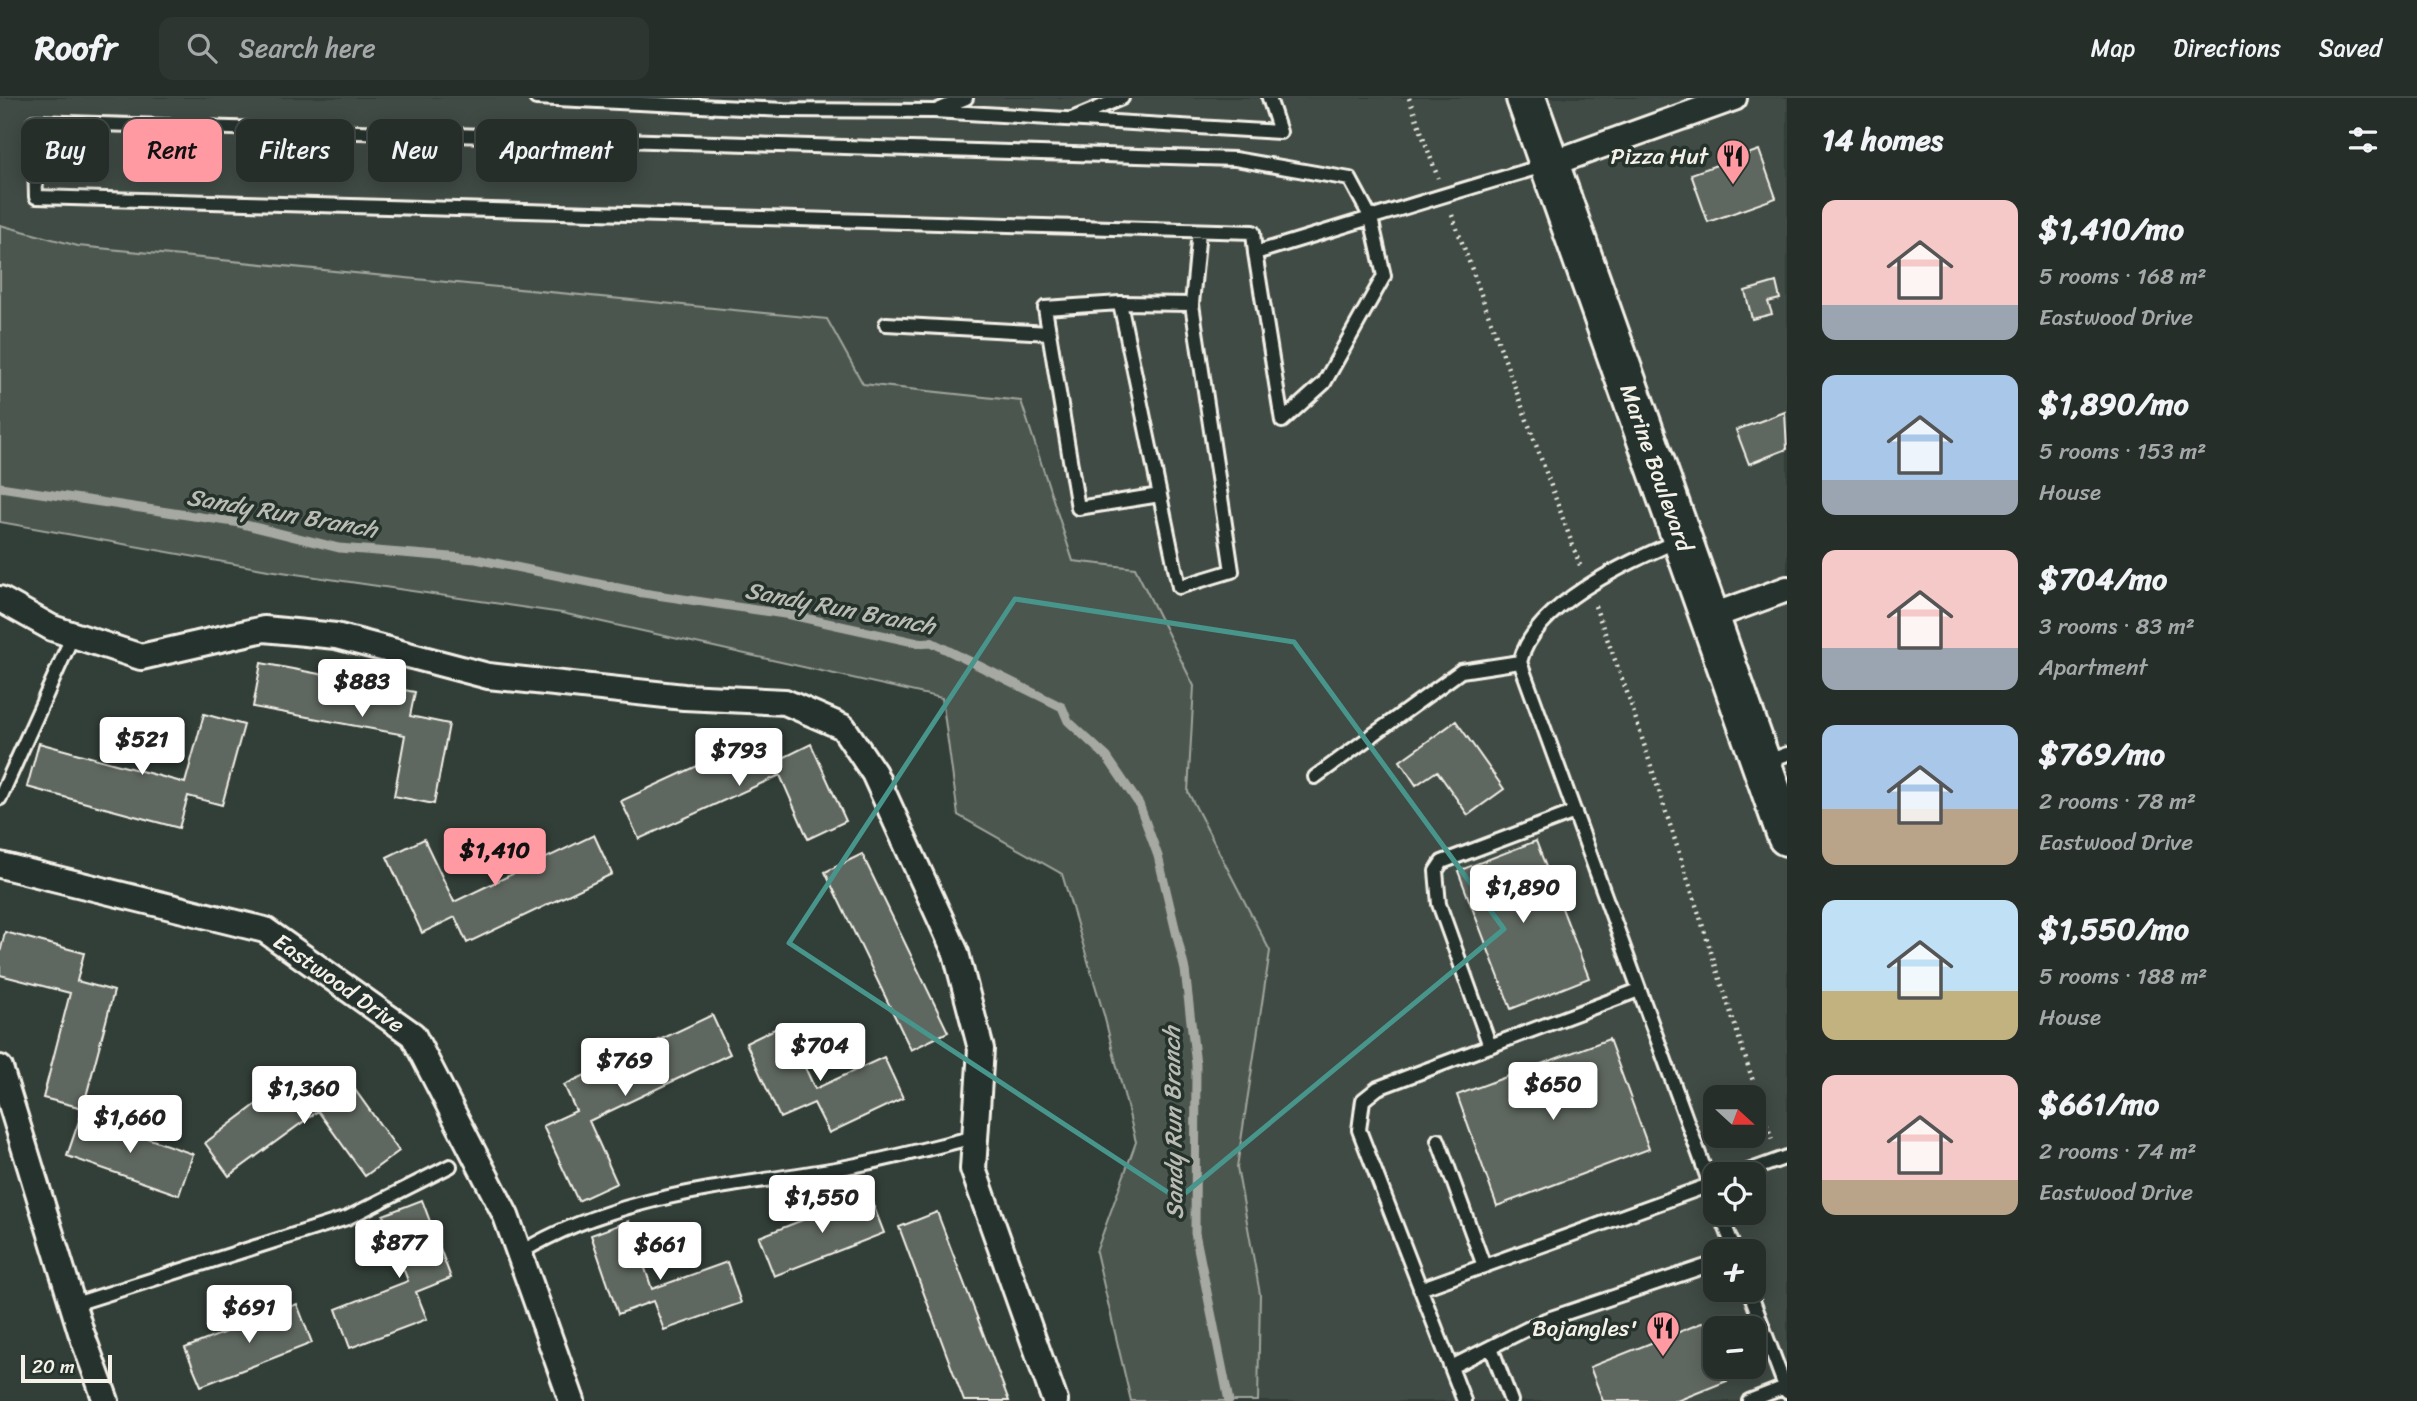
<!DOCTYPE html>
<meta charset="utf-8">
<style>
body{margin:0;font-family:Sriracha,sans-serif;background:#2e3632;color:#f1f3f6;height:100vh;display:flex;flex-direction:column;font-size:26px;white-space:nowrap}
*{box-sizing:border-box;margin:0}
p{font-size:23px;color:#a4a8a8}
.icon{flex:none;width:38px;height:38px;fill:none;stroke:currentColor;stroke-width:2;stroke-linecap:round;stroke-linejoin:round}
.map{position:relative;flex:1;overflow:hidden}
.sheet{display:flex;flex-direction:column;background:#262e2a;width:630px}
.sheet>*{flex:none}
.banner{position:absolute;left:21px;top:21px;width:665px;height:63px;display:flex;gap:14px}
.needle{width:46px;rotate:111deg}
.tools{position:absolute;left:1703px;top:987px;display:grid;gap:14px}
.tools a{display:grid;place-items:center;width:63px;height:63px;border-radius:14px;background:#262e2a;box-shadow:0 4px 18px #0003,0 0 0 2px #424a47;font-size:35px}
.scale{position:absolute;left:21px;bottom:18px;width:91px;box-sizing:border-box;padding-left:7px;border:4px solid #f4f1e8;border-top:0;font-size:19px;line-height:24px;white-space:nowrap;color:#f4f1e8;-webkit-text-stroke:5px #26332d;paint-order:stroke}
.price{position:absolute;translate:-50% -60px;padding:0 16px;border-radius:7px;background:#fff;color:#222;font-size:23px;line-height:46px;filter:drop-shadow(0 2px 4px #0008)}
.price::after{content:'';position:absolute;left:50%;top:42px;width:21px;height:16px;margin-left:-10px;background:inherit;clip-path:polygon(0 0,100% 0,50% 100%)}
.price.on{background:#ff9aa2;color:#111}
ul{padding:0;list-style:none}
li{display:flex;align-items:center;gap:21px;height:175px;padding:0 35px}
li span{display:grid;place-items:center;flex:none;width:196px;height:140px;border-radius:14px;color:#555}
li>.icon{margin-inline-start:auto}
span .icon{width:84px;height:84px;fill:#fffc;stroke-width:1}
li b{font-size:30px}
h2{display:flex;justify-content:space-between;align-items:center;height:84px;padding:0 35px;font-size:30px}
.pill{padding:0 24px;border-radius:14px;background:#262e2a;box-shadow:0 4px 18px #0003,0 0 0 2px #424a47;font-size:24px;line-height:63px}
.pill.on{background:#ff9aa2;color:#111}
header{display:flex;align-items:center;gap:42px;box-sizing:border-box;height:98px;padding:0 35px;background:#262e2a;border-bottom:2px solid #424a47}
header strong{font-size:33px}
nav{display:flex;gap:38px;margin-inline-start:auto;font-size:24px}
.search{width:490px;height:63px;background:#2e3632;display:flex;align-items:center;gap:18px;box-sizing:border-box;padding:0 24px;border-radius:14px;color:#a4a8a8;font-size:26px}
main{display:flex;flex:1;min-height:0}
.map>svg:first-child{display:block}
</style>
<header>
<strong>Roofr</strong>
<div class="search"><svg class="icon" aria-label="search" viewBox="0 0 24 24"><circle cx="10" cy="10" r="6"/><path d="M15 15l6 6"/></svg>Search here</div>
<nav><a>Map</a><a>Directions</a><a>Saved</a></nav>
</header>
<main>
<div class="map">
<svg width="1787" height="1303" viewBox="0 0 1787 1303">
<rect width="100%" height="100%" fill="#323e38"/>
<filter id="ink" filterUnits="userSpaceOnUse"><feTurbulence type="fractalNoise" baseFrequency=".0143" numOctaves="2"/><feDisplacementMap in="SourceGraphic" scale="14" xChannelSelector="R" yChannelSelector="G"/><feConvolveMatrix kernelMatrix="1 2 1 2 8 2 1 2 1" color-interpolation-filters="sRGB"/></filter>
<g filter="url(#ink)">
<path fill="#404b44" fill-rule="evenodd" d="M0,0H1787V1303H1258L1260,1196L1237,1069L1270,853L1188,694L1194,588L1073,464L1021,303L863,286L78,148L0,127ZM1715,999H1754V1038H1715ZM1715,1076H1754V1115H1715ZM1715,1153H1754V1192H1715ZM1715,1230H1754V1269H1715Z"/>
<path fill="#4c564f" stroke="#a0a49c" stroke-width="2" d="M0,127L78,148L827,221L863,286L1021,303L1073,463L1135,470L1194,588L1188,694L1270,853L1237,1069L1260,1196L1258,1303H1131L1096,1154L1136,1044L1104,917L1062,776L958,717L942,600L562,515L268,472L0,424Z"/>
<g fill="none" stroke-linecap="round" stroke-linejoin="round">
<path stroke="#a6a9a1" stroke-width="9" d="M0,389L234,424L339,450L476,461L643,495L791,517L918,545L931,544L1062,609L1068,623L1107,659L1139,706L1158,758L1185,872L1196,967L1195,1135L1229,1303"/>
</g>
<path fill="#5f6861" stroke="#f4f1e8" stroke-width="2" d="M1759,52L1776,100L1708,124L1691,76Z
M1776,184L1780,201L1768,204L1772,216L1752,221L1745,193Z
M1785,314L1787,351L1749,366L1736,332Z
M261,565L415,594L410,618L449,626L434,706L394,698L405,637L253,609Z
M204,616L244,627L222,707L188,698L179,730L27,689L39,645L185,685Z
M1456,623L1504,691L1468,717L1437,673L1416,687L1400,663Z
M767,636L779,662L811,646L846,723L808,741L780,677L639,741L621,703Z
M594,737L612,776L467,845L455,819L422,835L387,759L424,741L454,804Z
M1536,743L1589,880L1511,911L1458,773Z
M862,756L948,934L911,952L825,774Z
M5,834L84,855L77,883L114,893L83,1010L43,1000L70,895L0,877V855Z
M712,917L730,956L589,1023L617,1085L578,1103L543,1028L576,1013L564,987Z
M785,926L815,991L884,959L903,1000L829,1035L814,1005L780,1020L746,945Z
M1609,941L1649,1051L1497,1108L1457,997Z
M303,971L326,1003L350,985L399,1053L365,1078L318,1013L229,1078L205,1045Z
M81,1017L193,1056L179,1097L67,1058Z
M869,1096L884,1135L774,1178L759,1139Z
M422,1102L451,1180L416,1194L427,1221L350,1250L336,1211L408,1183L383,1117Z
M937,1114L1009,1303H964L899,1129Z
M629,1123L652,1191L727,1164L741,1205L664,1232L653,1203L618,1216L591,1137Z
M297,1206L312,1245L201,1288L185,1250Z
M1704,1224L1715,1251V1269H1722L1727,1283L1677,1303H1603L1590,1269Z"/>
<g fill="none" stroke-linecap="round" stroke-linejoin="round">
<g stroke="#f4f1e8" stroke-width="18">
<path id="lane" d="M536,0L784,12L934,13L1280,34L1269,0
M938,12L966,0
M1074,20L1122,0
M1255,155L1253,134L36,99L34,24L1235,61L1350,81L1371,120L1384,178L1324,285L1282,323L1255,155C1352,126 1449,95 1547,67
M1120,205L1179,489L1232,473L1192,206L1199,133
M886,226L1050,235
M1160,397L1078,410L1045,210L1120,205L1192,206
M1679,442C1627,465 1535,505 1520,564L1715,1100
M1765,664L1787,656
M1315,679L1461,573L1520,564
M0,700L73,537
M1490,948L1439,806L1436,773L1442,764L1575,714
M1438,1042L1484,1168
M1740,1076L1787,1059
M1720,1115L1735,1153
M520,1155C613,1097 730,1089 836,1071C882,1063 929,1050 975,1039
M1420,1191L1715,1085
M1749,1192L1787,1294
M72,1207L347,1120L450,1068
M1491,1249L1511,1303
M1451,1269L1545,1222L1715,1165
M1464,1303L1359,1032L1363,1002L1378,990L1639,892
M1749,1303L1785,1289"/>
</g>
<g stroke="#f4f1e8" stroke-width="30">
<g id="street">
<path d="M1550,66L1734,0"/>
<path d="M0,501L52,530L141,559L264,531L336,538L488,578L684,599L785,604L843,629L874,675L956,855L981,951L973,1071L1055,1303"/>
<path d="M1710,519L1787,491"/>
<path id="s1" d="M0,767L265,832L413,937L506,1118L572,1303"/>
<path d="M0,970L81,1234L106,1303"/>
</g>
</g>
<g stroke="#f4f1e8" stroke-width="44">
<g id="primary">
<path id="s2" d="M1526,0L1787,738"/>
</g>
</g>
<path stroke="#f4f1e8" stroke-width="4.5" stroke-dasharray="2 5" stroke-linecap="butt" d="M1409,0L1438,80
M1452,117L1581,470
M1595,508L1628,597L1773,1045"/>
<use href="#lane" stroke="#26332d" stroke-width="12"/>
<use href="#street" stroke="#26332d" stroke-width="24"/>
<use href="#primary" stroke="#26332d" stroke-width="38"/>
</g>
</g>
<path fill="none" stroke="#48958c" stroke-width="5" stroke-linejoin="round" d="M1015,501L1294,544L1504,831L1178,1101L789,845Z"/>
<defs>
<g id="restaurant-pin" transform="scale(1.75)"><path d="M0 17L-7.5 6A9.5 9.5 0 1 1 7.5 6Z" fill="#ff9aa2" stroke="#26332d"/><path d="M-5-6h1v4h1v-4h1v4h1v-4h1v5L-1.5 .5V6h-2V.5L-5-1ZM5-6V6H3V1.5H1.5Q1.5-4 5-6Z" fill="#111"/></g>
</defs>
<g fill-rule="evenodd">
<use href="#restaurant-pin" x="1733" y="58"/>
<use href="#restaurant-pin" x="1663" y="1230"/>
</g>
<g text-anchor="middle" stroke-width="7" stroke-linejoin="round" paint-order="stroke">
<g font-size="23" fill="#f4f1e8" stroke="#26332d" text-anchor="end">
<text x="1708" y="66">Pizza Hut</text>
<text x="1638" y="1238">Bojangles'</text>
</g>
<g font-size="23" fill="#f4f1e8" stroke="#26332d">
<text dy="8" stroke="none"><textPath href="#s2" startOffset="392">Marine Boulevard</textPath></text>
<text dy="8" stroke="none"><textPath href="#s1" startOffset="364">Eastwood Drive</textPath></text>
</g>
<g font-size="24" font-style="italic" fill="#babbb3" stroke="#26332d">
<text transform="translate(282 415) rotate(10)" y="8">Sandy Run Branch</text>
<text transform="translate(840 510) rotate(11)" y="8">Sandy Run Branch</text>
<text transform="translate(1173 1025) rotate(-91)" y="8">Sandy Run Branch</text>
</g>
</g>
</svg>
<div class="tools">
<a><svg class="needle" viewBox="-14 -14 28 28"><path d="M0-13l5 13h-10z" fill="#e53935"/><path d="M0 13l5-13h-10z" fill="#a4a8a8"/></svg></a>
<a><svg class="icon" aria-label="locate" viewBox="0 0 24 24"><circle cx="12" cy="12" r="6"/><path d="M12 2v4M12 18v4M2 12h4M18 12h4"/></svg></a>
<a>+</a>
<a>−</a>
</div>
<div class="scale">20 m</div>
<b class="price" style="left:362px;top:621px">$883</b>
<b class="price" style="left:142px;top:679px">$521</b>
<b class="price" style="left:739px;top:690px">$793</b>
<b class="price on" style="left:495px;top:790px">$1,410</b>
<b class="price" style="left:1523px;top:827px">$1,890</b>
<b class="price" style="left:820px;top:985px">$704</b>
<b class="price" style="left:625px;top:1000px">$769</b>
<b class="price" style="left:1553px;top:1024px">$650</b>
<b class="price" style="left:304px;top:1028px">$1,360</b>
<b class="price" style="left:130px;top:1057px">$1,660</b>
<b class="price" style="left:822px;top:1137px">$1,550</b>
<b class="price" style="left:399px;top:1182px">$877</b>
<b class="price" style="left:660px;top:1184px">$661</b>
<b class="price" style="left:249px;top:1247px">$691</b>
<div class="banner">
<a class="pill">Buy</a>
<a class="pill on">Rent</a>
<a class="pill">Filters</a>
<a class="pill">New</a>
<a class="pill">Apartment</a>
</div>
</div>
<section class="sheet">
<h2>14 homes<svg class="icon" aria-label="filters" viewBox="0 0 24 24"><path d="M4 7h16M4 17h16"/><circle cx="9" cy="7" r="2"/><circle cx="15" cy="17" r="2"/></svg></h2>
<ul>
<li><span style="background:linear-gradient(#f6c9c9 75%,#9aa5b1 0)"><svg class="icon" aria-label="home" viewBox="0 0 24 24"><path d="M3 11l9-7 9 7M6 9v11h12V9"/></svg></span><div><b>$1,410/mo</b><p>5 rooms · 168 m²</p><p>Eastwood Drive</p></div></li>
<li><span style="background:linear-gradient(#a9c7e8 75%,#9aa5b1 0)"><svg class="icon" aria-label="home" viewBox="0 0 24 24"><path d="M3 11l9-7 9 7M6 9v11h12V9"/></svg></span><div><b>$1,890/mo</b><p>5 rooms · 153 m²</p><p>House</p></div></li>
<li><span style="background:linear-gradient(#f6c9c9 70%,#9aa5b1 0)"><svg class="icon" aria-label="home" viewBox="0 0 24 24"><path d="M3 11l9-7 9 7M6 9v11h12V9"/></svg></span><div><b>$704/mo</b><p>3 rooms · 83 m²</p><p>Apartment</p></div></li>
<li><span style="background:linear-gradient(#a9c7e8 60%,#b9a48a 0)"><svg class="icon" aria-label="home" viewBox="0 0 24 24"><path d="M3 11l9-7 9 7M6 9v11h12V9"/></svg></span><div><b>$769/mo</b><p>2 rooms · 78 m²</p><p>Eastwood Drive</p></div></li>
<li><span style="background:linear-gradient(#bfe0f5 65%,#c2b280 0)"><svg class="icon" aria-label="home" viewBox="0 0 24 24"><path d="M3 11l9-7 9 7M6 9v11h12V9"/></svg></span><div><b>$1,550/mo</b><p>5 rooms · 188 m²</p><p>House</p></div></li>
<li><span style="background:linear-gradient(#f6c9c9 75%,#b9a48a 0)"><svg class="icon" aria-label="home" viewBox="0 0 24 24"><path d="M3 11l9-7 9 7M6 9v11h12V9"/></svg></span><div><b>$661/mo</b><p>2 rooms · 74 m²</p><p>Eastwood Drive</p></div></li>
</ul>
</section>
</main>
